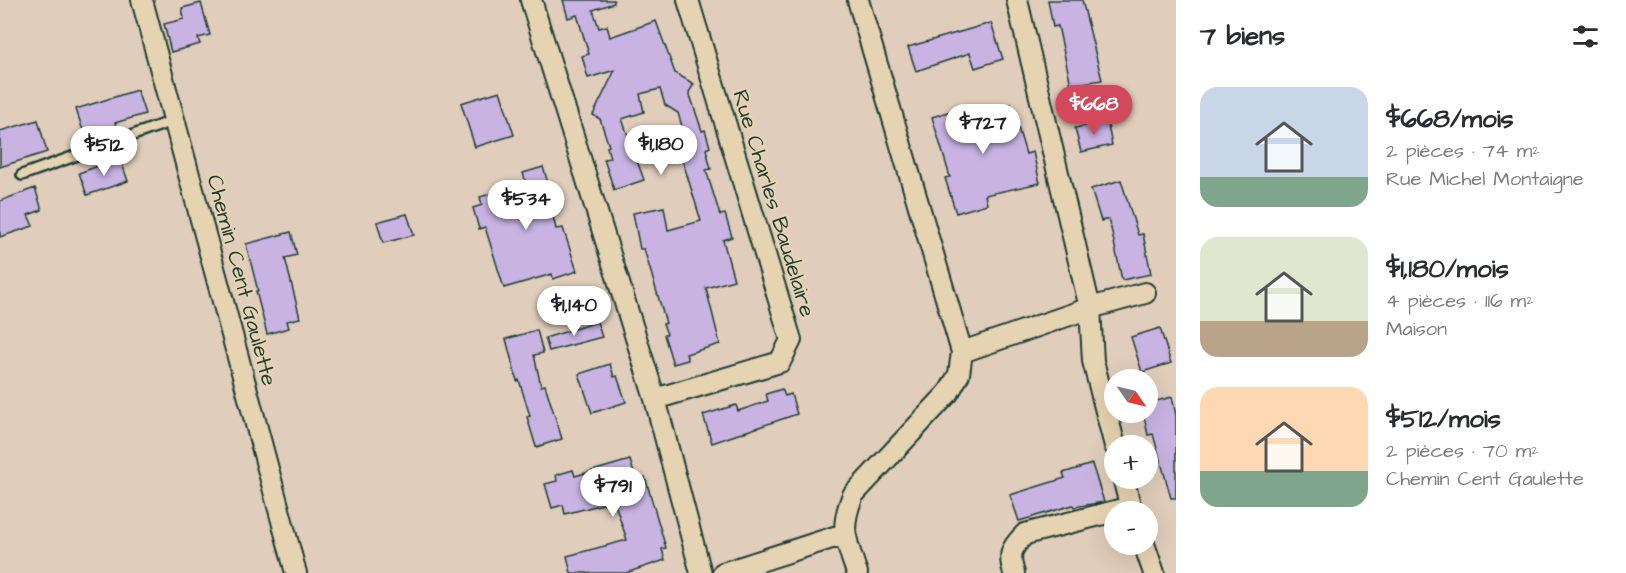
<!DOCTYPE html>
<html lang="fr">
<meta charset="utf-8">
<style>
body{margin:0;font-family:"Architects Daughter",sans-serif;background:#f7f7f7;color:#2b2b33;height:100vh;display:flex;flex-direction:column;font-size:22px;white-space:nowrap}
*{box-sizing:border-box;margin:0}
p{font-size:20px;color:#7c7c81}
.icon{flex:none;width:33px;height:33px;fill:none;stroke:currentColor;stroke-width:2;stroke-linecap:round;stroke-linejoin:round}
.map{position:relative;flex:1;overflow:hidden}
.sheet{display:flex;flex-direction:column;background:#fff;width:450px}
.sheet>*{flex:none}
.needle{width:39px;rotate:124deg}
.buttons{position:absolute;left:1104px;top:369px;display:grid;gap:12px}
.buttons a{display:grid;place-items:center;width:54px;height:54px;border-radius:50%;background:#fff;box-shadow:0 6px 24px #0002;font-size:30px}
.price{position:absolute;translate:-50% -51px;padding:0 14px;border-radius:21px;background:#fff;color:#222;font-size:20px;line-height:39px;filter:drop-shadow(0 2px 3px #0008)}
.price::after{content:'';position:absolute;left:50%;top:36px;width:18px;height:14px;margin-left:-9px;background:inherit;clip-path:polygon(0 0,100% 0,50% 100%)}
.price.active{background:#d1495b;color:#fff}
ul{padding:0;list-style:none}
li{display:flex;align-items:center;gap:18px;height:150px;padding:0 24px}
li span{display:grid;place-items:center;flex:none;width:168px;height:120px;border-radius:18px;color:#555}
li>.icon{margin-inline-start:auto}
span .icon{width:72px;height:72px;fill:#fffc;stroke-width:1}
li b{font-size:26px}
h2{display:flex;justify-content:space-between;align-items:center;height:72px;padding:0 24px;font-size:26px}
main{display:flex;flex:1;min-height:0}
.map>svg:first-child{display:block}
</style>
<main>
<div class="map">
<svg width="1176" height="573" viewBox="0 0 1176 573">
<rect width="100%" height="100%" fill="#e0cdbb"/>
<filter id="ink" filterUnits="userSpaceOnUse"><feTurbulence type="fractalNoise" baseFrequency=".0167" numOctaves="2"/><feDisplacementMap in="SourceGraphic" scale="12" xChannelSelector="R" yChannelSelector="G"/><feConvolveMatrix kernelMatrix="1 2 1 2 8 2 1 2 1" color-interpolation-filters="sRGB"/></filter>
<g filter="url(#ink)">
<path fill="#c8b3e3" stroke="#1f3d34" stroke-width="1.5" d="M563,0H614V3L593,10L599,28L607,26L610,37L656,21L675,73L694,84L689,92L702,131L705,130L710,147L706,149L711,169L706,170L720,215L725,214L732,237L723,240L734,280L706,288L720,344L686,354L688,360L673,364L664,335L667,334L663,324L666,323L644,249H640L633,213L664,207L668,230L701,221L676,139L685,136L678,113L665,105L660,89L640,94L644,112L622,119L644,180L614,190L604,159L610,158L607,147L609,146L600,119L593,115L615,70L588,78L582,56L589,54L577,15L568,18Z
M1048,0H1082L1102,80L1071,85L1058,26L1053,27Z
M201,3L210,35L198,38L200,44L171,52L164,24L184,19L182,8Z
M991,23L1003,59L975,68L970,53L916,71L908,47Z
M137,90L145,114L115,123L118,130L86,140L76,109Z
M500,91L514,135L475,147L461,103Z
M1011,104L1026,154L1033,152L1040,183L985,195L987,204L956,213L945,178L950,177L932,117L963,107L966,118Z
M38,120L47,152L0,167V131Z
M1107,121L1112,145L1081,152L1075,128Z
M120,158L128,181L87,195L79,173Z
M543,167L549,186L554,185L560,205L551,208L556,229L563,228L577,271L553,279L552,274L504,288L485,227L479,229L473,208L482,205L480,197L526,183L523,173Z
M1121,180L1138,235L1143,234L1151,274L1122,280L1109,219L1101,221L1091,189Z
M35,188L42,210L28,215L33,226L0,237V201Z
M407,214L414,235L383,243L377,222Z
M291,232L297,255L285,258L300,318L287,321L289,328L267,334L256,291H258L246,244Z
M597,322L602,337L549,351L545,338Z
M1160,328L1171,363L1142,372L1131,337Z
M537,330L543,353L534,355L541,386L545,385L562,439L536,447L527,417L530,416L519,380L517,381L506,339Z
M610,364L614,377L617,376L626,402L592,413L579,374Z
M782,389L785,396L791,394L797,414L712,443L703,415L736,405L738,411L768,401L766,394Z
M1172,397L1176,415V498H1171L1153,434L1148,435L1143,412H1148V403Z
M630,460L636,480L645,477L666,548L662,549L665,560L626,573H571L567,556L627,540L614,501L565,514L563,505L552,508L545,484L557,481L556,475L573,470L575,476Z
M1092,464L1104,502L1074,507L1073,505L1019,521L1010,495L1065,478L1063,473Z"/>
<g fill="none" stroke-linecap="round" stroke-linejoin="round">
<g stroke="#1f3d34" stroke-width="14">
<path id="service" d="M22,175L175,120"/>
</g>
<g stroke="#1f3d34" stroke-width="24">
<path id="minor" d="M142,0L296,573
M531,0L655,399L701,573
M1017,0L1090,308L1093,361L1115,446
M962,352L1090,308L1145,293
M655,399L780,362L791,340L688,0
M1123,478L1132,512
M1144,544L1154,573
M723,573L844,534
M857,573C846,540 839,529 853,495L949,392L959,374L962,352L858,0
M1014,573C1008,554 1011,548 1025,534L1131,507"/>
</g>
<use href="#service" stroke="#e6d3b1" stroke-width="9"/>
<use href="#minor" stroke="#e6d3b1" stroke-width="20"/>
</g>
</g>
<g text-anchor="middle" stroke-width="4.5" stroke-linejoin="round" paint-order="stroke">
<g font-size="22" fill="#1f3d34" stroke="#e6d3b1">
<text transform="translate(775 203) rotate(73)" y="8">Rue Charles Baudelaire</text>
<text transform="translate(243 280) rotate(75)" y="8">Chemin Cent Gaulette</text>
</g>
</g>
</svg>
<div class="buttons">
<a><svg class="needle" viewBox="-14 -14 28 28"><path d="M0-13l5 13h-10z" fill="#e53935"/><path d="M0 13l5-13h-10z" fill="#7c7c81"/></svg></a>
<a>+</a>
<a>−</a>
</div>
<b class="price active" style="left:1094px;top:136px">$668</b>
<b class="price" style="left:983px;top:155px">$727</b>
<b class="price" style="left:661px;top:176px">$1,180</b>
<b class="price" style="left:104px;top:177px">$512</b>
<b class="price" style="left:526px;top:231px">$534</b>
<b class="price" style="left:574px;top:337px">$1,140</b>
<b class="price" style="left:613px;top:518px">$791</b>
</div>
<section class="sheet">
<h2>7 biens<svg class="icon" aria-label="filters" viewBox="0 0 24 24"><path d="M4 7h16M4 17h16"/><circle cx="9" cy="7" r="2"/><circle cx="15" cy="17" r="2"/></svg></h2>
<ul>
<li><span style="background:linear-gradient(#c9d6e8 75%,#7fa58c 0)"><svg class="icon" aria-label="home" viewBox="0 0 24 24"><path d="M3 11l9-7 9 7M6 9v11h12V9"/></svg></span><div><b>$668/mois</b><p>2 pièces · 74 m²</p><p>Rue Michel Montaigne</p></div></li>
<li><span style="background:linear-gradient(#dfe7d0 70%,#b9a48a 0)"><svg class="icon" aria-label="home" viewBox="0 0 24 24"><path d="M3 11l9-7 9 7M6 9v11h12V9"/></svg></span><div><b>$1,180/mois</b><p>4 pièces · 116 m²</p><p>Maison</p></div></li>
<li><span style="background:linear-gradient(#ffd9b3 70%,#7fa58c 0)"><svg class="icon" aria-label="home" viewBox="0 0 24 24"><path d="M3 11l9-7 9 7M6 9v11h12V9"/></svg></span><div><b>$512/mois</b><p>2 pièces · 70 m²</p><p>Chemin Cent Gaulette</p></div></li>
</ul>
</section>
</main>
